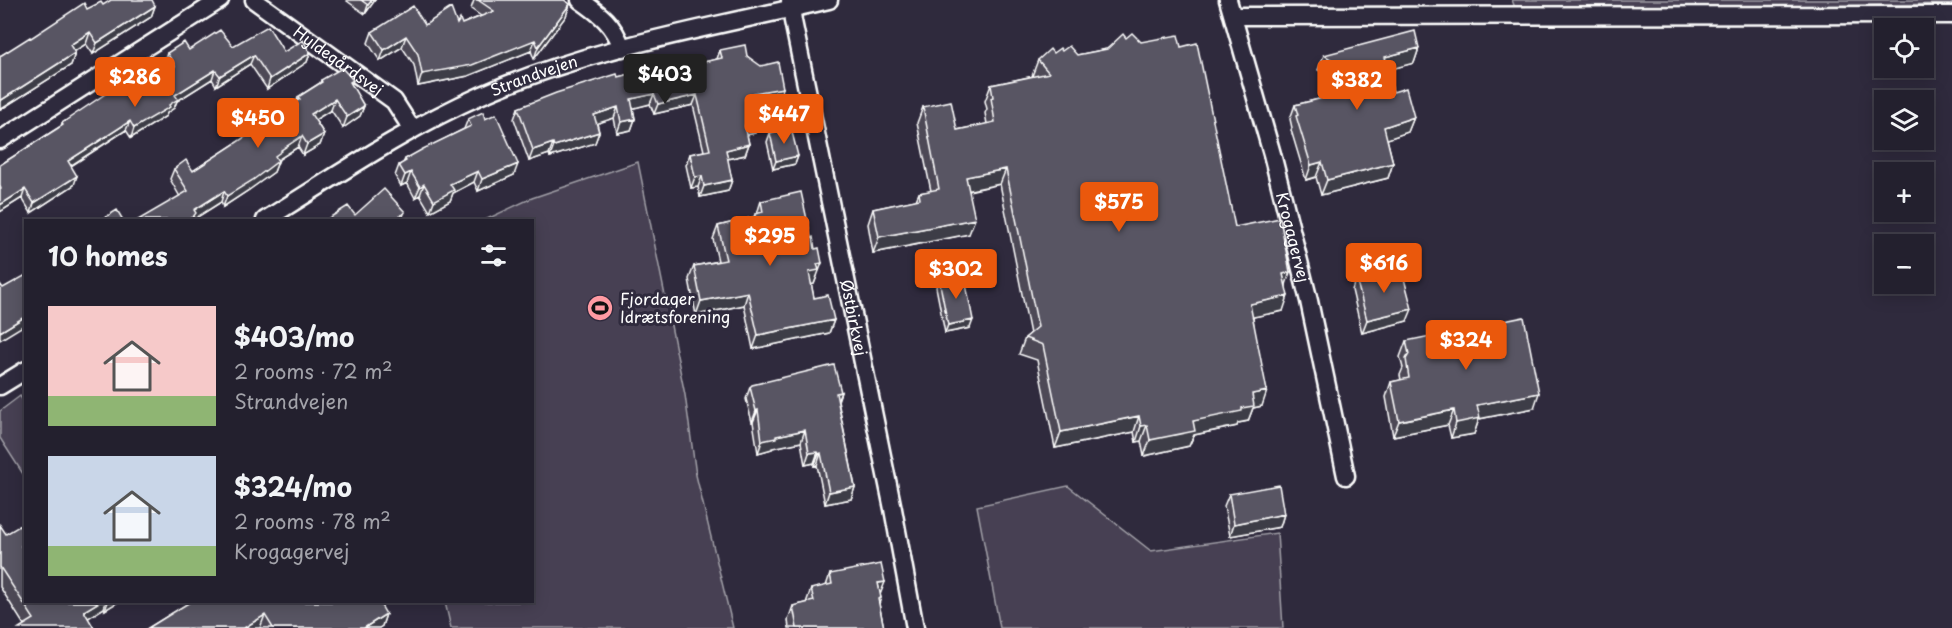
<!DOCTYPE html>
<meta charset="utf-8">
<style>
body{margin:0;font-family:"Playpen Sans",sans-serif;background:#2b2836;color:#f1f3f6;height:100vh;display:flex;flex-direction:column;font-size:22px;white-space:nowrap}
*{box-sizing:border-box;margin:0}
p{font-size:20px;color:#a3a3aa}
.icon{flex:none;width:33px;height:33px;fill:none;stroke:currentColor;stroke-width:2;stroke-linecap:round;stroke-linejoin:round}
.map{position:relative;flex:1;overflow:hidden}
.side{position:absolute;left:24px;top:219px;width:510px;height:384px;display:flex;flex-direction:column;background:#23202e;border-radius:0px;box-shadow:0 3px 15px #0003,0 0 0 2px #403e4a}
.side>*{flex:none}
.buttons{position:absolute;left:1874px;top:18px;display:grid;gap:12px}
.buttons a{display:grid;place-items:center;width:60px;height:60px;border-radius:0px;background:#23202e;box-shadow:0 3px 15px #0003,0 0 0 2px #403e4a;font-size:30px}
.price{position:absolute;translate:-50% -51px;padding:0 14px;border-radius:6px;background:#ea580c;color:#fff;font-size:20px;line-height:39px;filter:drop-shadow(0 2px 3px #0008)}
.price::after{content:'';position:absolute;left:50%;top:36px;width:18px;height:14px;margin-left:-9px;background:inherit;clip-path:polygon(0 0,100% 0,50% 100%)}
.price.selected{background:#222;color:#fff}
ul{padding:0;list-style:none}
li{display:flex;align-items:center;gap:18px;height:150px;padding:0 24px}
li span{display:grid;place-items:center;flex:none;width:168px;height:120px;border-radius:0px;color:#555}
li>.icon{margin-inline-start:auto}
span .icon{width:72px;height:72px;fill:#fffc;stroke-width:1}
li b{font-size:26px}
h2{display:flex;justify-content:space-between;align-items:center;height:72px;padding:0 24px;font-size:26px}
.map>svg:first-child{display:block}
</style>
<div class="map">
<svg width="1952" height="628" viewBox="0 0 1952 628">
<rect width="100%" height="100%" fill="#2f2a3d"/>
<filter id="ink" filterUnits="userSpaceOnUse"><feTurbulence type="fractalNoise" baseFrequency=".0167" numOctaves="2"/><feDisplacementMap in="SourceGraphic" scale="12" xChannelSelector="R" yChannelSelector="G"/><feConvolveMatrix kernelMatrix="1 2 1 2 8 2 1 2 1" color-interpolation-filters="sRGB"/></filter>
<g filter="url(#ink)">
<path fill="#464152" stroke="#a2a0a8" stroke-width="1.5" d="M1512,0H1952V4L1516,10Z
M638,162L685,395L696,475L733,628H451L445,602H532V220H485L532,198Z
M20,396L25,404V477L0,438V411Z
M1068,486L1151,551L1277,533L1283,628H1000L977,506Z"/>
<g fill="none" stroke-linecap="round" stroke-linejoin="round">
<g stroke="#fff" stroke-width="21">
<g id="minor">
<path id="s1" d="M254,0L394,101L412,129"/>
<path d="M580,0C600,14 614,24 622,48"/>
<path id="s2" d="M790,0L793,21L893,509L915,628"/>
<path id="s3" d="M1228,0L1272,154L1309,301L1346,476"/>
<path d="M1233,16L1952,15"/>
<path d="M0,140L220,0"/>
<path id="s4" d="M265,220C336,176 405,129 482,95C592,47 713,27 829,0"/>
<path d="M0,386L26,370"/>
</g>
</g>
<use href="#minor" stroke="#2f2a3d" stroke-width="16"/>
</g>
<path fill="#4d4956" stroke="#fff" stroke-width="1.5" d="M348,0H375L365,14L347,1Z
M474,0H564L570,4L566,16L534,59L531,51L468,76L418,86L414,65L402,47L380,61L368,43L372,32L425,25L462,24L481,16L471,9Z
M103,5L155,6L151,17L93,54L86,44L74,52L75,53L71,65L0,110V56L87,9Z
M1126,38L1141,42L1181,47L1235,227L1286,285L1283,311L1253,317L1262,406L1253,408L1248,421L1238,423L1237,426L1194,435L1189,446L1144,456L1141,441L1136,442L1134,432L1055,448L1037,360L1019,354L1025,338L1030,334L1000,184L969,191V234L873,253L868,224L873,209L916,200L919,193L931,191L917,123L923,107L957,130L987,124L985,113L987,109L985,101L991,85L1033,76H1032L1038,60L1053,53L1062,51L1077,55L1107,49Z
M233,46L284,52L310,53L307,62L267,89L250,64L216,86L212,79L177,101L174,108L167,113L166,116L131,138L126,130L71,166L74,185L31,213L22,198L0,212V165L61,126L62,123L155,79L168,70L164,62L167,53Z
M1419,48L1414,63L1387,70L1393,92L1414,117L1408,132L1387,139L1393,163L1388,178L1321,195L1316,177L1306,180L1291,130L1292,128L1290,119L1295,105L1339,94L1335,79L1318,70L1324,55Z
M720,50L747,56L783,88L779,98L756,103L755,133L747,135L749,144L745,155L727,159L732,180L728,191L700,197L698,187L691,188L686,165L690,154L704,151L693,105L654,114L650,104L633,108L635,119L631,130L617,133L614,118L597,123L599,132L595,143L550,157L549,154L529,161L514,119L518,108L618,77L654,68L656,64L673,69L717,59Z
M321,80H353L351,85L364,106L360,116L343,128L331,110L315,120L324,134L320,145L303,155L298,147L279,159L274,172L249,190L223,207L221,202L194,219L193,220L170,179L174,169L193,171L262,126L264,122L297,101L298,97L320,83Z
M468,119L514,175L478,191L474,182L453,193L450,201L430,212L420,195L415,198L407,183L401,186L395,176L399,165L403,163L405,159L464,129Z
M770,133L798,156L795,164L773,169L767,142Z
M761,201L817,276L814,284H811L814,298L834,320L829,333L753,349L744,305L696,315L689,279L694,266L718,261L713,239L718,226L754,217L755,214H757Z
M1356,278L1407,321L1362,333L1352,290Z
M939,279L970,328L945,333L936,287Z
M1406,341L1534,408L1479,419L1474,434L1451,438L1448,425L1393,436L1386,397L1391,382L1401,380L1400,375L1403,368L1400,357Z
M750,387L841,392L838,401L855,487L851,499L825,504L817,465L814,466V463L805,465L801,442L772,448V449L758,453L753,422H752L746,399Z
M1229,494L1284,514L1280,527L1230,536L1224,506Z
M0,525L26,602H118L105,610L104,608L88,618L24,625L0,587Z
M830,574L880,595L881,598L879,604L884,628H789L788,620L793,606L806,603L811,589L826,586Z
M190,602L386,614L382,626L379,628H148Z"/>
<path fill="#3e3c46" stroke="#fff" stroke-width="1.5" d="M372,0H375L365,14L368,5Z
M570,4L566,16L534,59L538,47Z
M155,6L151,17L93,54L97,43Z
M90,32L86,44L65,57L70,45Z
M406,36L402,47L380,61L384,50Z
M535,40L531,51L468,76L418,86L422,74Z
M1419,48L1414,63L1384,71L1385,57Z
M75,53L71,65L0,110V101Z
M310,53L307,62L267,89L270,79Z
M254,55L250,64L216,86L220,76Z
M215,70L212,79L177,101L174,108L167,113L166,116L131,138L134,128L169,105L175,95Z
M783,88L779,98L751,104L754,93Z
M654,94L650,104L627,110L631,99Z
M697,95L693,105L654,114L658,104Z
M335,99L331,110L307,125L311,114Z
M364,106L360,116L343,128L347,117Z
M618,107L614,118L590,126L594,115Z
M1414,117L1408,132L1379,142L1384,127Z
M635,119L631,130L617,133L621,122Z
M130,121L126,130L64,170L68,161Z
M758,122L755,133L741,136L745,125Z
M599,132L595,143L550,157L554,146Z
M324,134L320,145L303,155L307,144Z
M302,136L298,147L279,159L274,172L249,190L223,207L227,196L281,150Z
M553,143L549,154L529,161L533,150Z
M749,144L745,155L722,160L726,150Z
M798,156L795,164L773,169L776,161Z
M1322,162L1316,177L1306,180L1311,165Z
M1393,163L1388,178L1321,195L1327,180Z
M518,164L514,175L478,191L482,179Z
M1006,169L1000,184L961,192L966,177Z
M478,171L474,182L453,193L450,201L430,212L434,201L450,184Z
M411,172L407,183L401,186L405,175Z
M77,176L74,185L31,213L34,203Z
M702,176L698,187L691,188L695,177Z
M732,180L728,191L700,197L704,186Z
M424,184L420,195L415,198L420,187Z
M25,189L22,198L0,212V205Z
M224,191L221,202L194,219L193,220H187L194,210Z
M405,212L401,220H395Z
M975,219L969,234L873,253L879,237Z
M822,263L814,284L804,286L809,272L817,264Z
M1290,272L1285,288L1283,274Z
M748,292L744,305L696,315L701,301Z
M1288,296L1283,311L1244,319L1250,304Z
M1412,309L1407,321L1362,333L1367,320Z
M26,316V324L0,340V332Z
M834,320L829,333L753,349L758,335Z
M973,320L970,328L945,333L948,325Z
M1267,391L1262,406L1253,408L1248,421L1238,423L1237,426L1194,435L1189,446L1144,456L1150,440L1193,421L1242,408L1252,394Z
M841,392L836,404V393Z
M1539,393L1534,408L1479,419L1474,434L1451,438L1456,423L1477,405Z
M758,410L753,422H752L756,411Z
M1454,410L1448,425L1393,436L1399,421Z
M1139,416L1134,432L1055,448L1061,432Z
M1147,425L1141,441L1136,442L1141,426Z
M805,430L801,442L772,448V449L758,453L762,441L776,436Z
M818,452L814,463L805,465L809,453Z
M821,453L817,465L814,466L819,454Z
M855,487L851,499L825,504L829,492Z
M1284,514L1280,527L1230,536L1234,524Z
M26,543V553L21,546Z
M885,582L880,595L878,583Z
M99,602H106L104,608L79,624L84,611Z
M108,602H118L105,610Z
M386,614L382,626L379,628H364Z
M265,615L260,628H244Z"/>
<path fill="#595564" stroke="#fff" stroke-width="1.5" d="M111,0H152L155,6L97,43L90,32L70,45L75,53L0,101V56L30,37L31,38L84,3L87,9L101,2L103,5Z
M361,0H372L368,5Z
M478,0H564L570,4L538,47L535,40L472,65L422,74L418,54L406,36L384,50L372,32L413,6L425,25L451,8L457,24L460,19L462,24L494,11Z
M268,26L284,52L303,40L310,53L270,79L254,55L220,76L215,70L175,95L178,99L169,105L170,107L134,128L130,121L68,161L77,176L34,203L25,189L0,205V190L1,189L0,186V165L63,125L62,123L147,66L155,79L175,66L167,53L184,42L189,50L220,30L233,46Z
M1415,31L1419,48L1385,57L1387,64H1385L1393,92L1406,88L1414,117L1384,127L1393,163L1327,180L1322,162L1311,165L1296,116L1298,115L1295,105L1347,92L1340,65L1324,55Z
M1132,33L1141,42L1178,35L1181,47L1197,43L1235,227L1280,218L1290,272L1283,274L1288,296L1250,304L1267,391L1252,394L1254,406L1242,408V411L1193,421L1195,431L1150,440L1147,425L1141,426L1139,416L1061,432L1043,345L1025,338L1038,327L1006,169L966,177L975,219L879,237L873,209L920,199L919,193L939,189L923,107L951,101L957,130L995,122L991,98L993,97L991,85L1049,73L1038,60L1050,49L1053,53L1060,48L1062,51L1069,46L1077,55L1107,49L1123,34L1126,38Z
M745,45L747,56L761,66L778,62L783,88L754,93L758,122L745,125L749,144L726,150L732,180L704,186L702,176L695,177L690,154L710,150L697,95L658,104L654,94L631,99L635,119L621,122L618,107L594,115L599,132L554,146L553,143L533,150L518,108L556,93L617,74L618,77L657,68L656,64L671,61L673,69L722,58L720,50Z
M342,68L353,80L350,82L364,106L347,117L335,99L311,114L324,134L307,144L302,136L281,150L282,151L275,156L278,161L253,180L227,196L224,191L194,210L196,213L193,217L187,220H138L188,191L174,169L186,160L193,171L265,124L264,122L300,99L298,97L322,82L321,80Z
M483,112L485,119L496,114L518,164L482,179L478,171L450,184L454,190L434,201L424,184L420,187L411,172L405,175L399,165L406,161L405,159L423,149L471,126L468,119Z
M791,128L798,156L776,161L770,133Z
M384,189L405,212L395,220H331L329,218L348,206L355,215Z
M801,192L811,238L813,237L815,249L819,248L822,263L817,264L819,270L809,272L814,298L828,295L834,320L758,335L748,292L701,301L694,266L726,260L718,226L755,217V214L763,212L761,201Z
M117,210L123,220H101Z
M1401,267L1412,309L1367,320L1356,278Z
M964,274L973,320L948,325L939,279Z
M26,275V316L0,332V284L3,288Z
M1524,317L1539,393L1477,405L1480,418L1456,423L1454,410L1399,421L1391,382L1409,378L1406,359L1409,354L1406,341Z
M834,365L841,392L836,393L855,487L829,492L821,453L819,454L818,452L809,453L805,430L776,436V438L762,441L758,410L756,411L750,387L752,385Z
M1279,485L1284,514L1234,524L1229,494Z
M26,522V543L21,546L26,554V602H99L84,611L94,628H19L34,619L0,567V525L6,534Z
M881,564L885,582L878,583L881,598L878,599L884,628H797L793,606L814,601L811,589L832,584L830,574Z
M190,602H379L386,614L364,628H273L265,615L244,628H148Z"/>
</g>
<defs>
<g id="stadium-disc" transform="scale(1.35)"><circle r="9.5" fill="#ff9aa2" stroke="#2f2a3d"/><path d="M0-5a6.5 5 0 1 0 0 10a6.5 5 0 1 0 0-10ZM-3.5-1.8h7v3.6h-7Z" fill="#111"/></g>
</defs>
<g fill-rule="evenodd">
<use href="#stadium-disc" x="600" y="308"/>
</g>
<g text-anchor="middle" stroke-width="6" stroke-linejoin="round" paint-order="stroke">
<g font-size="16" fill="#fff" stroke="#2f2a3d">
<text dy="6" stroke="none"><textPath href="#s1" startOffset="104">Hyldegårdsvej</textPath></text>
<text dy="6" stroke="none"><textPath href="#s4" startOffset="306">Strandvejen</textPath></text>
<text dy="6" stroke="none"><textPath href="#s3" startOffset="246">Krogagervej</textPath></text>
<text dy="6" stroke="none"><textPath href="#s2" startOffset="324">Østbirkvej</textPath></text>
</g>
<g font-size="16" fill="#fff" stroke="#2f2a3d" text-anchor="start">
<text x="620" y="305">Fjordager<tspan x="620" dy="18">Idrætsforening</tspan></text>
</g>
</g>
</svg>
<div class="buttons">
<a><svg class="icon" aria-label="locate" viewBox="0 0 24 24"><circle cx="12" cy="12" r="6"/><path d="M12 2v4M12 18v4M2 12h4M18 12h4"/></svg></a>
<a><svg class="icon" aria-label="layers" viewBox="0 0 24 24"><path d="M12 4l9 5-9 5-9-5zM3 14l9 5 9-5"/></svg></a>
<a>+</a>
<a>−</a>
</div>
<b class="price selected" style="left:665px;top:105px">$403</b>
<b class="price" style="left:135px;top:108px">$286</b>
<b class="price" style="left:1357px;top:111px">$382</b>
<b class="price" style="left:784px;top:145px">$447</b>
<b class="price" style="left:258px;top:149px">$450</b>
<b class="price" style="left:1119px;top:233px">$575</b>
<b class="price" style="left:770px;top:267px">$295</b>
<b class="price" style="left:1384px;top:294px">$616</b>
<b class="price" style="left:956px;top:300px">$302</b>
<b class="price" style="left:1466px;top:371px">$324</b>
<section class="side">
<h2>10 homes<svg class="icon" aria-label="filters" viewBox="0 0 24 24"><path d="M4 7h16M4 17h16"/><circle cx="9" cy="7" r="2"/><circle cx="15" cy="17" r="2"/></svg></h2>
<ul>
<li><span style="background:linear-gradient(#f6c9c9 75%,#8fb573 0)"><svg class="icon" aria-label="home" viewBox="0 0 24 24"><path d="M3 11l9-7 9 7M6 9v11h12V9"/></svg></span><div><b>$403/mo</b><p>2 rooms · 72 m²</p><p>Strandvejen</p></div></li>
<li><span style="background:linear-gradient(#c9d6e8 75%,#8fb573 0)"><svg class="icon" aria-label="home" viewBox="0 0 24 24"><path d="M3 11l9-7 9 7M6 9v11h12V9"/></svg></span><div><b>$324/mo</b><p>2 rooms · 78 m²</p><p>Krogagervej</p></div></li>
</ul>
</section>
</div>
